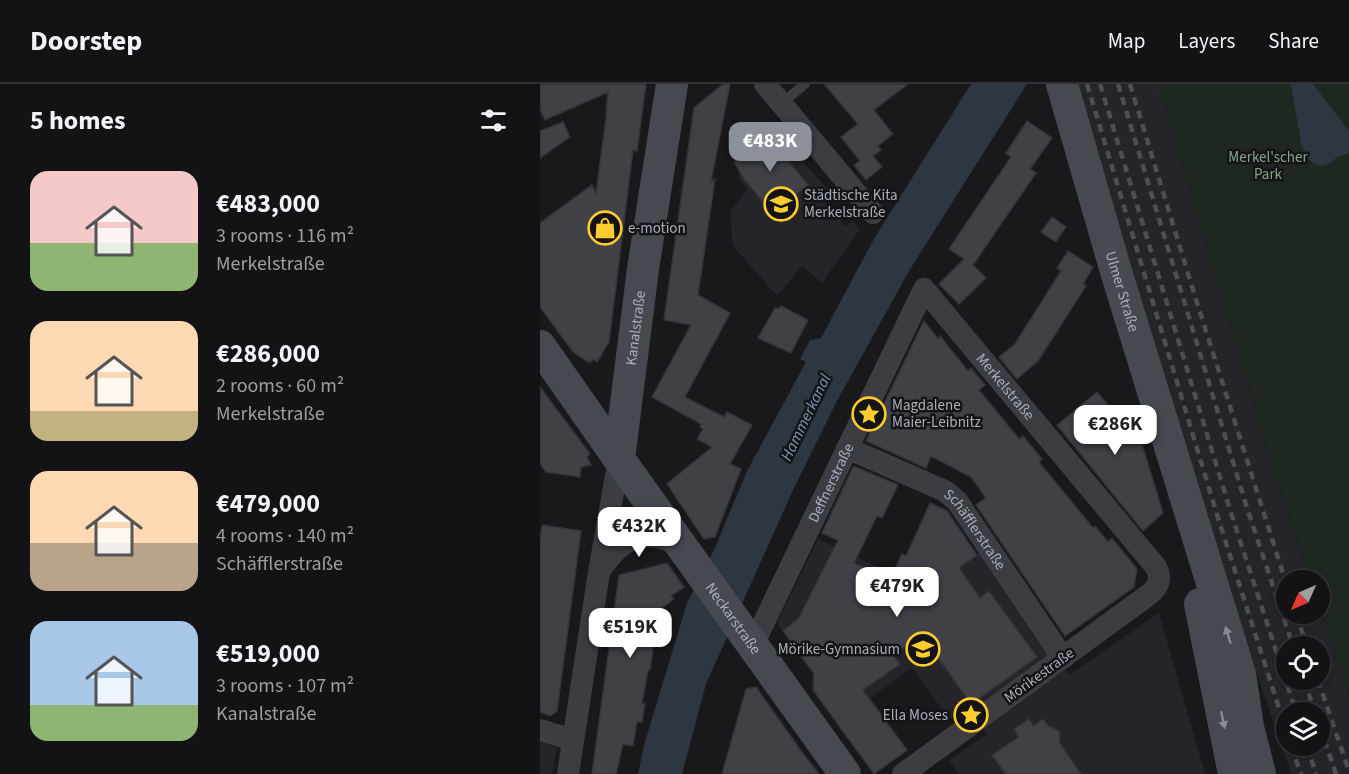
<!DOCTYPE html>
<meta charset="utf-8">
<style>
body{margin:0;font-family:"Source Sans 3",sans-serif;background:#202022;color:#f1f3f6;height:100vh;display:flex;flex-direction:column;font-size:22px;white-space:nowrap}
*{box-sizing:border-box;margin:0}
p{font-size:20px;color:#9d9ea0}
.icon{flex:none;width:33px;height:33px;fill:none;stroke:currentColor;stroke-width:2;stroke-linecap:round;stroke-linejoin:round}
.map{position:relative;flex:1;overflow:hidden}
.panel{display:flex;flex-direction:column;background:#131315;width:540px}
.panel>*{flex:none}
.needle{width:39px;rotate:225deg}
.tools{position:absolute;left:736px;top:486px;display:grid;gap:12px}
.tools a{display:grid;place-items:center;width:54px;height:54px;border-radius:50%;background:#131315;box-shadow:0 3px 9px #0003,0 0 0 2px #323234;font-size:30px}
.price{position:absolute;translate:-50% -51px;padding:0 14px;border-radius:12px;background:#fff;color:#222;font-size:20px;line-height:39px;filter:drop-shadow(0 2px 3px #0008)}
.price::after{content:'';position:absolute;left:50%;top:36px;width:18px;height:14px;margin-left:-9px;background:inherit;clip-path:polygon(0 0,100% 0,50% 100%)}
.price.active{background:#8c9099;color:#fff}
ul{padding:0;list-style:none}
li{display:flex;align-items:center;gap:18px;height:150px;padding:0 30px}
li span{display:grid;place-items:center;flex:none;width:168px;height:120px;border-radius:18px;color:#555}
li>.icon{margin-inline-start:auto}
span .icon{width:72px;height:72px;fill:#fffc;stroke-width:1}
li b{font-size:26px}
h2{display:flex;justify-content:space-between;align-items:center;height:72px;padding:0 30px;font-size:26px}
header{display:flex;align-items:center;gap:36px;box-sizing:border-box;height:84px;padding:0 30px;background:#131315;border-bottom:2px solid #323234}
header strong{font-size:28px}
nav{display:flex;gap:33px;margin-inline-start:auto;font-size:21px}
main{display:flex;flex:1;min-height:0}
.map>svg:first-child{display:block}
</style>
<header>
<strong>Doorstep</strong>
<nav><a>Map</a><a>Layers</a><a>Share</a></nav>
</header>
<main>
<section class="panel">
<h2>5 homes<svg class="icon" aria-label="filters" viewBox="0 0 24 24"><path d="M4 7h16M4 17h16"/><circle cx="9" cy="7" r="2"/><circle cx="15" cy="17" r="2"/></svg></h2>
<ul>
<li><span style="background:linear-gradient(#f6c9c9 60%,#8fb573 0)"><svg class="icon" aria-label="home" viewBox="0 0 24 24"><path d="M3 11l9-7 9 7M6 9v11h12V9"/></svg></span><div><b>€483,000</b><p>3 rooms · 116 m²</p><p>Merkelstraße</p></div></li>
<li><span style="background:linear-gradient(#ffd9b3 75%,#c2b280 0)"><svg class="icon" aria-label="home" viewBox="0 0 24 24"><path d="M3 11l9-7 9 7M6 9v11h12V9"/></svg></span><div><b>€286,000</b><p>2 rooms · 60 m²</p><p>Merkelstraße</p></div></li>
<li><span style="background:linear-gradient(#ffd9b3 60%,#b9a48a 0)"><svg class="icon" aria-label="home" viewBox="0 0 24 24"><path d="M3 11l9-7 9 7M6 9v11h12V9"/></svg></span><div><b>€479,000</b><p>4 rooms · 140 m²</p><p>Schäfflerstraße</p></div></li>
<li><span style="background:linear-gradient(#a9c7e8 70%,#8fb573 0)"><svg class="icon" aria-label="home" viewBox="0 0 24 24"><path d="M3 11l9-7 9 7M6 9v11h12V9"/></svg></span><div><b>€519,000</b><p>3 rooms · 107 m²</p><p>Kanalstraße</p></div></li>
</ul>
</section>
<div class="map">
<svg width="809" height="690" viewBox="0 0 809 690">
<rect width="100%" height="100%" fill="#19191c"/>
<path fill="#252529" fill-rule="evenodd" d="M536,0H618L727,366L770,496H747V530H780V526L809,611V690H751L703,549L667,432ZM747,562H780V596H747ZM747,628H780V662H747Z
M230,41L289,107L282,114L305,142L313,137L320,145L282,199L262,182L237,212L192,161L191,127L207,105L199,95V84L190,73Z
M278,455L350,489L355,484L380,492L426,479L441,468L529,591L619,529L665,690H419L409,676L447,650L428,623L409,635L372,584L305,632L237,539Z
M0,658L17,664L12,690H0Z"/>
<path fill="#1e2720" d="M618,0H809V611L780,526V496H770L727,366Z"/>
<path fill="#2d3641" d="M431,0H487L369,187L297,317L253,406L166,600L142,690H98L104,661L147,519L174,466L207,387L266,278L260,275L270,256L281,254L335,153Z
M751,0H773L809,47V69C806,71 803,71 800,72C795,74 792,78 788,80C774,87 763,70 761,59Z"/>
<path fill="#404146" stroke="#333338" stroke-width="1.5" d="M0,0H106L97,67L93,66L69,258L57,278L53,275L50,279L33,268L0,223V139L52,101L56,109L67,27L66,28L68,8L5,36L0,25Z
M183,0H190L171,97L175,95L158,211L190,229L145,313L184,333L187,328L212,341L190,380L201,385L175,453L164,455L127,400L172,363L157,355L163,345L160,343L161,340L112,313L151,241L124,236L154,24Z
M284,0H368L334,26L353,50L338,62L341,66L333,72L342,83L326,96L314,81L320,77L301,53L318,40Z
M487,37L512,54L490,85L496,89L433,181L446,194L419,220L399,200L424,175L409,165L471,73L466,69Z
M23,38L30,53L0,74V47Z
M230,55L242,69L245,70L250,76V79L268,101L253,113L250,109L237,121L231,115L225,120L204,95L194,78L213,62L216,66Z
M512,133L526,143L516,158L501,148Z
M528,167L553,183L543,200L546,202L498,277L477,295L459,273L475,260L521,187L517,184Z
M241,222L268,236L251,269L218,254L235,224L239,225Z
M384,237L398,255L400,252L428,287L431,284L445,301L439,306L479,355L483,352L502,375L499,378L553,444L555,442L568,458L572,454L597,485L594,503L525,552L436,421L446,414L431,393L391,372L386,384L326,357Z
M0,303L50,370L47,373L51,381L41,383L40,393L6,388L0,380Z
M557,308L579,334L591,324L623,429L603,447L517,341Z
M313,383H316L358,401L342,434L337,432L314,479L350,496L362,470L366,472L390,419L407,427L437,471L419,484L440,514L449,507L497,573L431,620L382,551L353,571L360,580L323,606L367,666L334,690L273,606L274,590L243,547L258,535L298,456L282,449Z
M2,441L41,447L17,627L10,632L0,628V457Z
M127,479L144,503L131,512L134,515L119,526L110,586H108L102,620H105L102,638H97L93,662L83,660L76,690H52L79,491Z
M216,603L259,664L279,690H182L206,605Z
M489,635L493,642L503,635L508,642L519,647L520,652L519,658L541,690H466L452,671L479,653L474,645Z"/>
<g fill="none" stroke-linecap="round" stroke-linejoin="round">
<path stroke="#3c3c43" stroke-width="10" d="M242,19L265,0"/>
<g stroke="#3c3c43" stroke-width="22">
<path d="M225,0L333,129"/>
<path id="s1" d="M307,364L405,407L417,417L523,574"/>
<path d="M61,485C83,452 106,443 142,463"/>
<path id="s2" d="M213,561L384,205L616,483C621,493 620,501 611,509L363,690"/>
<path d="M0,646L33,656"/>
<path d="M28,690L59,488L79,375"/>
</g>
<g stroke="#474951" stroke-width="32">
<path id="s3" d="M522,0L575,184L700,590L708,643L720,690"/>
<path id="s4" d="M0,262L79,375L305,690"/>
<path id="s5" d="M79,375L103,185L132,0"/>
<path d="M660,520L694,690"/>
</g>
<path stroke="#4c4e56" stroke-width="4.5" stroke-dasharray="8 6" stroke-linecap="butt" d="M547,0L678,434L747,649
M560,0L691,429L756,628
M578,0L707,424L753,562
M590,0L653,206L747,502
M756,530L767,562
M764,596L775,628
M778,596L809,687
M780,643L796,690
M751,662L761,690
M767,662L776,690"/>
</g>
<defs><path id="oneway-solid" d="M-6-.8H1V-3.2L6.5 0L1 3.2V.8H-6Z" transform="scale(1.5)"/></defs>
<g fill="#878b97">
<use href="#oneway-solid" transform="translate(688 551) rotate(-107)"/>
<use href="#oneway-solid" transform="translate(683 636) rotate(78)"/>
</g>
<defs>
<g id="school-ring" transform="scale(1.725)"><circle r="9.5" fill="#141417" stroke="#ffcc2d" stroke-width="1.5"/><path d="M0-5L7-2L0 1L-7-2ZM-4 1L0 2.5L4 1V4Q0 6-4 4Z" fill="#ffcc2d"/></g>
<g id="shop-ring" transform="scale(1.725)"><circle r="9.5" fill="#141417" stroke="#ffcc2d" stroke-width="1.5"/><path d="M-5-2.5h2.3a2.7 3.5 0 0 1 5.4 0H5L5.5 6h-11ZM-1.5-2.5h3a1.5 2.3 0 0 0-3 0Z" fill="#ffcc2d"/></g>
<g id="sight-ring" transform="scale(1.725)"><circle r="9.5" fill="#141417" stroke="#ffcc2d" stroke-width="1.5"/><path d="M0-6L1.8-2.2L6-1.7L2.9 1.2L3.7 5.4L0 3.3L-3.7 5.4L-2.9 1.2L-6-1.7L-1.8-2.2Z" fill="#ffcc2d"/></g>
</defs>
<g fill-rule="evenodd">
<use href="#school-ring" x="241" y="120"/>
<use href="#shop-ring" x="65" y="144"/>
<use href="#sight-ring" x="329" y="330"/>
<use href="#school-ring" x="383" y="565"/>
<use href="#sight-ring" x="431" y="631"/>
</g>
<g text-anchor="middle" stroke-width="5" stroke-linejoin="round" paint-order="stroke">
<g font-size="15" fill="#80a886" stroke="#141417">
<text x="728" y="78">Merkel'scher<tspan x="728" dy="17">Park</tspan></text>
</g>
<g font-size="15" fill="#aaaebc" stroke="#141417" text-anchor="start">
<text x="264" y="116">Städtische Kita<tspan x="264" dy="17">Merkelstraße</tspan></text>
<text x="88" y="149">e-motion</text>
<text x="352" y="326">Magdalene<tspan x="352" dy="17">Maier-Leibnitz</tspan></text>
<text x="360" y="570" text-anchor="end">Mörike-Gymnasium</text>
<text x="408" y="636" text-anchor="end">Ella Moses</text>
</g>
<g font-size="15" fill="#aaaebc" stroke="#141417">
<text dy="5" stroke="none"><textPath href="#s3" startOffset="216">Ulmer Straße</textPath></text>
<text dy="5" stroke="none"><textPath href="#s5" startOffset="132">Kanalstraße</textPath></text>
<text dy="5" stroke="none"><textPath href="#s2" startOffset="522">Merkelstraße</textPath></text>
<text dy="5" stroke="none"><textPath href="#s2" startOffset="180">Deffnerstraße</textPath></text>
<text dy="5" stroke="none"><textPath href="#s1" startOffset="156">Schäfflerstraße</textPath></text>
<text dy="5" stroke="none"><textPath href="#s4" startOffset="334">Neckarstraße</textPath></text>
<text transform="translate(499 591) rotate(-36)" y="5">Mörikestraße</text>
</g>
<g font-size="16" font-style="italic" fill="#7f99b9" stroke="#141417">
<text transform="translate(265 333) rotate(-64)" y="6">Hammerkanal</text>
</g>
</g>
</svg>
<div class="tools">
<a><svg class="needle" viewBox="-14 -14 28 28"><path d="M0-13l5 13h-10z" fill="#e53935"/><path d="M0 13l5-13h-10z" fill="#9d9ea0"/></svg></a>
<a><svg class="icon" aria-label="locate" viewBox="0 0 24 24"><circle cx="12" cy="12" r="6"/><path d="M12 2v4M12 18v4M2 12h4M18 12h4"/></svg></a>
<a><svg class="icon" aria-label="layers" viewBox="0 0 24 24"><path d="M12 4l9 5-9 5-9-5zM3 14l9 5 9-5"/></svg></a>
</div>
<b class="price active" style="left:230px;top:89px">€483K</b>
<b class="price" style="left:575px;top:372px">€286K</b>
<b class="price" style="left:99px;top:474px">€432K</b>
<b class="price" style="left:357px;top:534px">€479K</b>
<b class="price" style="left:90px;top:575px">€519K</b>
</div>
</main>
